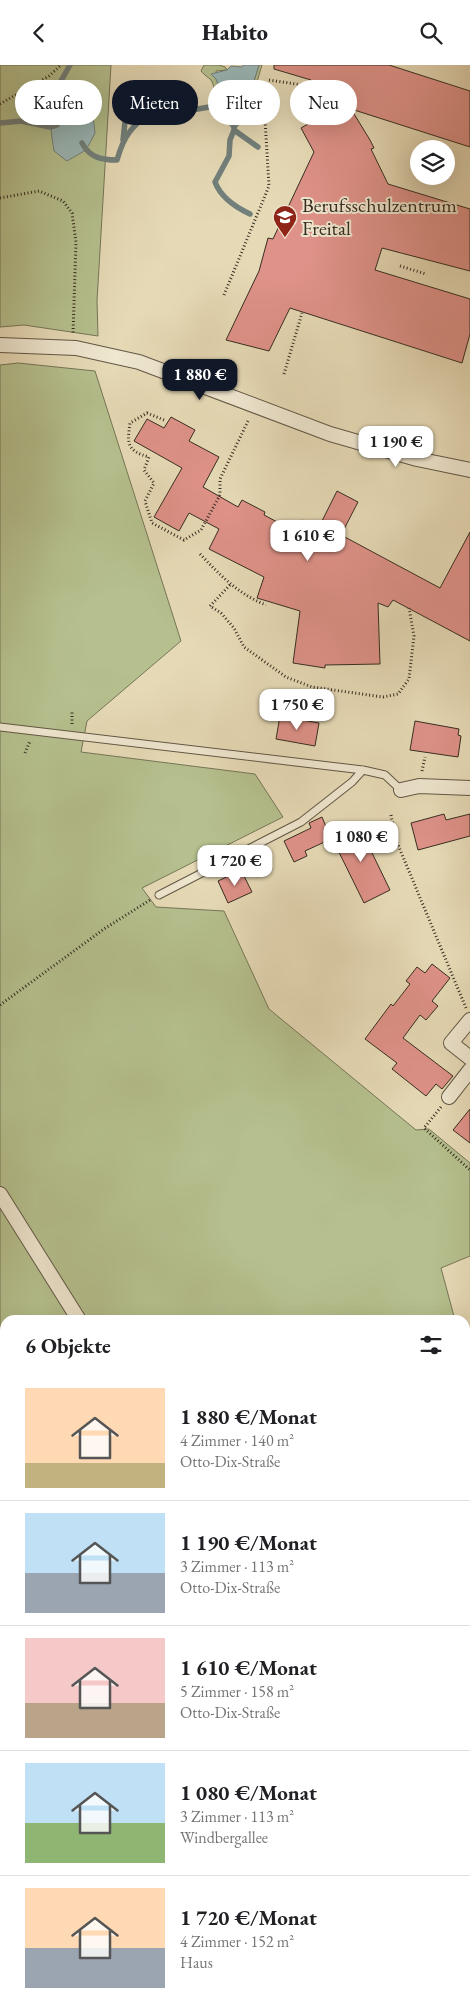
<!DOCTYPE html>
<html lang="de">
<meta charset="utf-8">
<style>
body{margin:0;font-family:"EB Garamond",serif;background:#f2f2f2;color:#202124;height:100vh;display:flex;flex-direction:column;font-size:19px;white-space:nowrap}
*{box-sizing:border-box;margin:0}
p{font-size:16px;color:#757577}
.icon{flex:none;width:28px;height:28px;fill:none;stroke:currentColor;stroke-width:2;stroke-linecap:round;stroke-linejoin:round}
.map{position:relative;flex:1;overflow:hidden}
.panel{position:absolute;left:0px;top:1250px;width:470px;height:696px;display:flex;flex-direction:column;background:#fff;border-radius:15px 15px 0 0;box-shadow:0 5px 20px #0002}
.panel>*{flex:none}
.top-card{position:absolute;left:15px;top:15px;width:440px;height:45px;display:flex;gap:10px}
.controls{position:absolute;left:410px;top:75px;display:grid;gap:10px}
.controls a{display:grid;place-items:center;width:45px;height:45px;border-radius:50%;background:#fff;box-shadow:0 5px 20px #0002;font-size:25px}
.price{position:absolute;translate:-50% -42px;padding:0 11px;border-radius:10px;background:#fff;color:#222;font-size:16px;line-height:32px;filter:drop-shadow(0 1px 2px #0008)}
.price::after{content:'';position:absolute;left:50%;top:30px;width:15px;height:11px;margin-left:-8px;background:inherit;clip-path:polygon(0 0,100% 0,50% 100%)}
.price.selected{background:#111827;color:#fff}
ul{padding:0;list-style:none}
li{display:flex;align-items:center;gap:15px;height:125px;padding:0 25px}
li+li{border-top:1px solid #e0e0e0}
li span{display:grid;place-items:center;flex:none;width:140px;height:100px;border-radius:0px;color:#555}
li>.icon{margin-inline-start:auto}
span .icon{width:60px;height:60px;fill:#fffc;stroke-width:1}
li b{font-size:21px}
h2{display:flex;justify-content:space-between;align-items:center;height:60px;padding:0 25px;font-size:21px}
.pill{padding:0 18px;border-radius:22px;background:#fff;box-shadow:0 5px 20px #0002;font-size:18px;line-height:45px}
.pill.selected{background:#111827;color:#fff}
header{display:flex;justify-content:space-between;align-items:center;height:65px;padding:0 25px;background:#fff;font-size:22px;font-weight:800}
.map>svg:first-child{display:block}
</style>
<header><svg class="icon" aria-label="back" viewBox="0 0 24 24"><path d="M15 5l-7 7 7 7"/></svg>Habito<svg class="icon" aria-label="search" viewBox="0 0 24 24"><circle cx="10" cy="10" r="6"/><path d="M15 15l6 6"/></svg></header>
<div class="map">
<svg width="470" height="1946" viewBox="0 0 470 1946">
<rect width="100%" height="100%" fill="#e6dab6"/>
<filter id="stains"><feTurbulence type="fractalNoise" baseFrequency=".004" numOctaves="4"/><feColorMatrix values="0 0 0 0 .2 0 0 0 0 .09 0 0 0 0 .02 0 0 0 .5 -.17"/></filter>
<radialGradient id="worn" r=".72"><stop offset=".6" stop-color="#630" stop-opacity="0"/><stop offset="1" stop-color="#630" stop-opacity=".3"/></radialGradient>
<path fill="#b5c08e" stroke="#767658" d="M0,0H111L97,236L98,271L24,260L0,262Z
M204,0H219L225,2L227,5L216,6L219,23L227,25L219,31C213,27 215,21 211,15C208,12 204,10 201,6Z
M259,0H262L250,40L245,41L238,37L236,31L232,28L233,24L239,23L244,29H250Z
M18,298L95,306L181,576L87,656L81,687L255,709L283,752L142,823L156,842L224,846L269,944L416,1065L429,1064L470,1098V1191L441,1203L455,1255H5V1528L0,1531V300Z
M465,1296L470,1315V1686L465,1688Z
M0,1696L5,1704V1763L0,1766Z
M0,1850L5,1860V1941H446L451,1946H0Z"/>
<path fill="#9ab8b8" stroke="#72807c" d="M243,0H259L250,29H244L239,23L230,25L219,23L216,14L211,9L227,5L231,1L242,2Z
M229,36L243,42L245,50L241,58L234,65L222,52L209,42Z
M68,43L93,51L95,68L86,85L67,96L54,86C51,64 46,56 68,43Z"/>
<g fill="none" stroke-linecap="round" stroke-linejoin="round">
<path stroke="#72807c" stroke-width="5.5" d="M226,42L229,36L230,25
M66,49L70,30L61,16L70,0
M0,58L21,56L50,62L57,60
M234,59V65L230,75L229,91L215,117C221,133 235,142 250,149
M234,65L258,82
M123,75L128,30L139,25
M82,78C90,93 102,95 117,95C124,70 132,61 153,45L165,50L209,42L216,44"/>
</g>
<path fill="#df9289" stroke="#362d21" d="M274,0H389L470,26V82L351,44L370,75L374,83L371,84L388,119L470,144V206L382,183L375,205L470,234V269L462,298L290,243L269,286L226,275L259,206L268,173L273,174L314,87L301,63L331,46L311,15L274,4Z
M171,352L195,365L189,376L219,392L203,422L238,442L242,435L265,447L264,450L296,467L302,455L318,464L337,426L358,437L341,470L440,523L470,467V576L393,535L388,542L378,538L380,599L325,600V603L293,598L300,546L257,533L264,512L209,484L219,464L189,448L179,466L154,452L182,403L134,376L147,354L164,363Z
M280,651L319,658L315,681L276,674Z
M415,656L459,664L458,670L461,671L458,692L410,685Z
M444,749L446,755L470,749V771L418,785L411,758Z
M322,752L331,774L305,786L307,791L294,797L284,776L311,763L309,758Z
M352,761L354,764L359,761L390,825L364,838L331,771Z
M241,805L252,827L228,838L218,816Z
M432,899L450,913L432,936L438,941L426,955L420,950L403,973L453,1011L442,1024L436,1019L426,1031L392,1004L397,998L365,974L391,939L393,941L410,919L406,916L417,902L425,908Z
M470,1044V1078L453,1065Z"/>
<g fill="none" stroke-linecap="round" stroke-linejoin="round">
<g stroke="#625846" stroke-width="9">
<path id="lane" d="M0,662L363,705L385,710L401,725
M159,830L301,757L352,717L363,705
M465,1699L470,1697
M465,1796L470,1792"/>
</g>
<g stroke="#625846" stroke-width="16">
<path id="street" d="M0,280L76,283L139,297L330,369L417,394L470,405
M401,725L419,721L470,723
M470,955L451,978L470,993
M449,1032L470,1005
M0,1129L79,1255
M465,1826L470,1832"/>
</g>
<path stroke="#362d21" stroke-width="3" stroke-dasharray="1 2.5" stroke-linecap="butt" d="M269,15L316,22
M0,39L49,11L61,0
M0,133L39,126L63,136L72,148L76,177L73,269
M400,201L426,209
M224,230L269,121L265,54
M284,309L302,248
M164,355L147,348L130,358C127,379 127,386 149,392L144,405L154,418L145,436L152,458L184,475L201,465L220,430V414L248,356
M200,489C220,510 238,529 266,540
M230,520L210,541L221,548L234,563L244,582L286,612L312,622L383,632L398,629L409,614L414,571L409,543
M72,659V645
M25,688L30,676
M422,706L425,692
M391,750L396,775L466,943
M0,940L104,864L150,835
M441,1042L424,1063L470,1105
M0,1369L5,1377
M0,1865L5,1867
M327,1941L332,1946"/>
<use href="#lane" stroke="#efe7d0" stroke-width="7"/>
<use href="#street" stroke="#efe7d0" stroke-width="14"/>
</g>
<defs>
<g id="school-pin" transform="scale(1.25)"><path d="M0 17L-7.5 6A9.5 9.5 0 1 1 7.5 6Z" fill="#8f2418" stroke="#efe7d0"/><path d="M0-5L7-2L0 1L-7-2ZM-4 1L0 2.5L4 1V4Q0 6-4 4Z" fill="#fff"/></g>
</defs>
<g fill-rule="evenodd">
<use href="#school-pin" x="285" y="152"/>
</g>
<g text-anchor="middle" stroke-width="4" stroke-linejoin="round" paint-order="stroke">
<g font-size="20" fill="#362d21" stroke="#efe7d0" text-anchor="start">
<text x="302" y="147">Berufsschulzentrum<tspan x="302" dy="23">Freital</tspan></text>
</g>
</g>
<rect width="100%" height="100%" filter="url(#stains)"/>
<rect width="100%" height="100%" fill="url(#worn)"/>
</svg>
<div class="controls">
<a><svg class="icon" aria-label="layers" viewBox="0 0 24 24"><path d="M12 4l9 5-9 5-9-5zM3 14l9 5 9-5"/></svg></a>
</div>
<b class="price selected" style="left:200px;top:336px">1 880 €</b>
<b class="price" style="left:396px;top:403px">1 190 €</b>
<b class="price" style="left:308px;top:497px">1 610 €</b>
<b class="price" style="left:297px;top:666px">1 750 €</b>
<b class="price" style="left:361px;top:798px">1 080 €</b>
<b class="price" style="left:235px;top:822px">1 720 €</b>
<div class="top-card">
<a class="pill">Kaufen</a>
<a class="pill selected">Mieten</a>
<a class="pill">Filter</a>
<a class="pill">Neu</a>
</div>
<section class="panel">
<h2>6 Objekte<svg class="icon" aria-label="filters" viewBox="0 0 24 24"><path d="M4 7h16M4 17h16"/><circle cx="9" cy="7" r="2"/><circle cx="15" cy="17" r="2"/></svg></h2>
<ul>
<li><span style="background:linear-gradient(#ffd9b3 75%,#c2b280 0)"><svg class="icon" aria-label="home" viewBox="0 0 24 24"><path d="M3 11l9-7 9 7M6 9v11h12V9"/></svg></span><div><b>1 880 €/Monat</b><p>4 Zimmer · 140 m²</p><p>Otto-Dix-Straße</p></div></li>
<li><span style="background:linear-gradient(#bfe0f5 60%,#9aa5b1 0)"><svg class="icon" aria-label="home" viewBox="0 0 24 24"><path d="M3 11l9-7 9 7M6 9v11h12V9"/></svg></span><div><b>1 190 €/Monat</b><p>3 Zimmer · 113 m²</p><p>Otto-Dix-Straße</p></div></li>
<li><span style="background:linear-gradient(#f6c9c9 65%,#b9a48a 0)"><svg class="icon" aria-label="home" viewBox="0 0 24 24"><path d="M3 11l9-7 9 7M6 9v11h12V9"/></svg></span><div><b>1 610 €/Monat</b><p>5 Zimmer · 158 m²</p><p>Otto-Dix-Straße</p></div></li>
<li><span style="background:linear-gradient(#bfe0f5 60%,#8fb573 0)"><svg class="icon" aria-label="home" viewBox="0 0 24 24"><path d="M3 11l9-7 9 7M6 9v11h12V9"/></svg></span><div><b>1 080 €/Monat</b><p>3 Zimmer · 113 m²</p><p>Windbergallee</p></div></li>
<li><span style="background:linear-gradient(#ffd9b3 60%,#9aa5b1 0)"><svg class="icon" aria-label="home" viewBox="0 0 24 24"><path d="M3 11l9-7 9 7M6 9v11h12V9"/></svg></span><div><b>1 720 €/Monat</b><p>4 Zimmer · 152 m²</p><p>Haus</p></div></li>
</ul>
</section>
</div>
